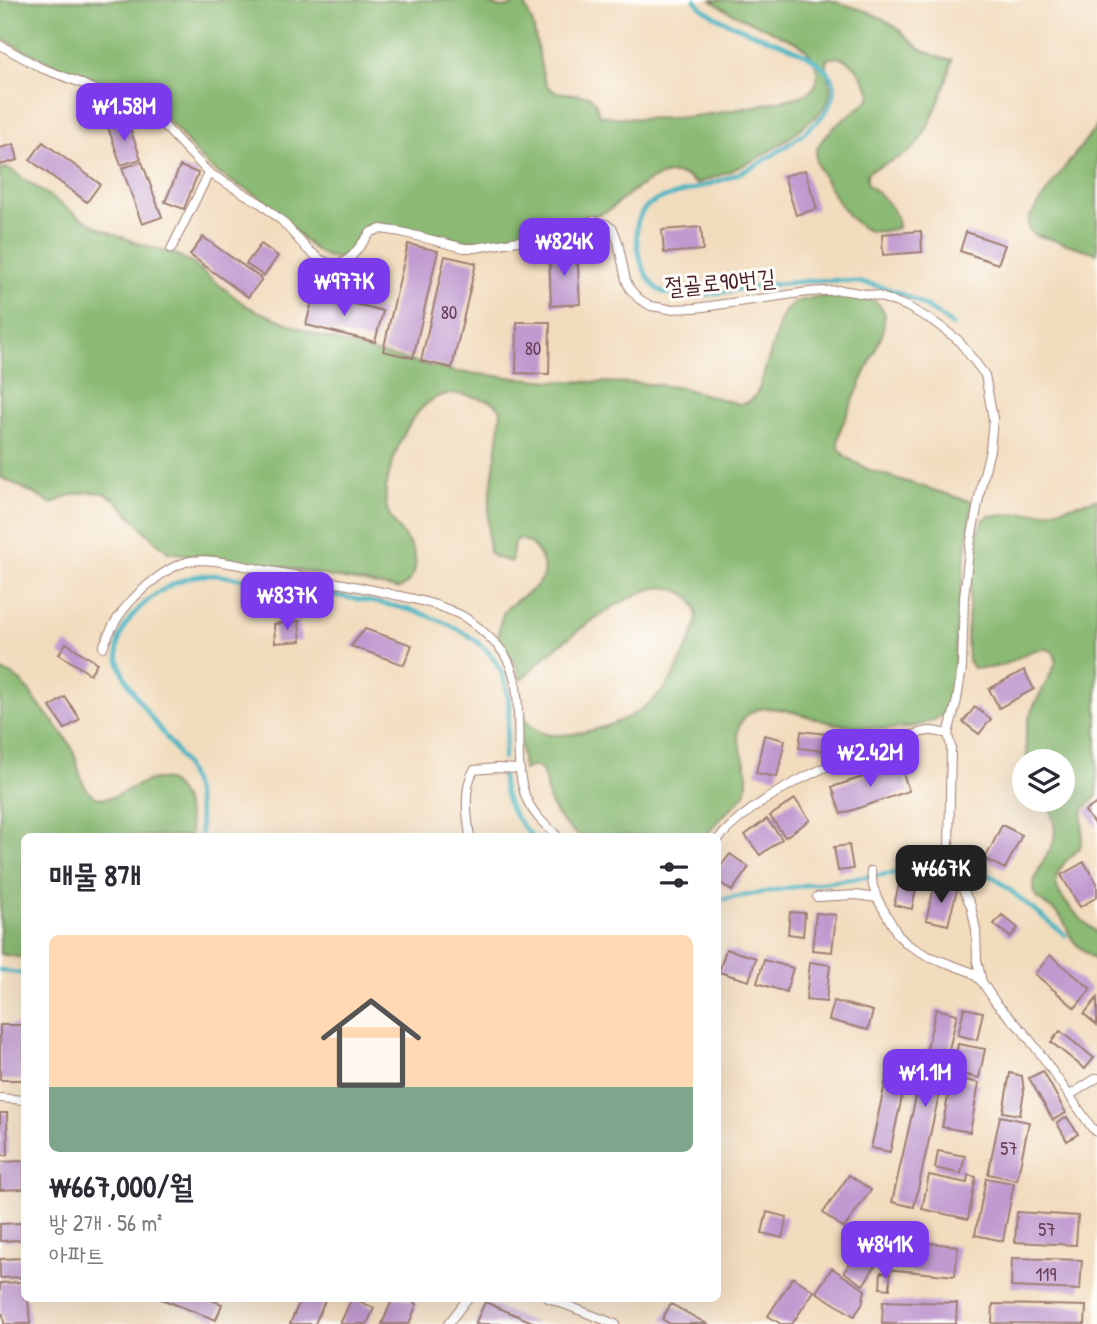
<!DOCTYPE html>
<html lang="ko">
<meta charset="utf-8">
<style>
body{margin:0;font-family:"Patrick Hand","Poor Story",sans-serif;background:#f2f2f3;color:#2b2b33;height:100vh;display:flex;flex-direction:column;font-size:26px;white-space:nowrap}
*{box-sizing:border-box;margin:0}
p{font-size:23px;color:#7c7c81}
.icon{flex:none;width:38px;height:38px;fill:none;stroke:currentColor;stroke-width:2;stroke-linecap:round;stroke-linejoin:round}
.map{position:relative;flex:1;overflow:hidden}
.sheet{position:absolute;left:21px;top:833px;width:700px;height:469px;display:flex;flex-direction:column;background:#fff;border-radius:10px;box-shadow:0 7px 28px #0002}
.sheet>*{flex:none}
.controls{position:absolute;left:1012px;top:749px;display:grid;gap:14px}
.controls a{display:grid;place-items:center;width:63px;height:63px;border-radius:50%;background:#fff;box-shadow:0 7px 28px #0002;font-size:35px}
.price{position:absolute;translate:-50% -60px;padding:0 16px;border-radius:14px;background:#7c3aed;color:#fff;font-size:23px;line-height:46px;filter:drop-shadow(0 2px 4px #0008)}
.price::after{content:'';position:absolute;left:50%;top:42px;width:21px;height:16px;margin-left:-10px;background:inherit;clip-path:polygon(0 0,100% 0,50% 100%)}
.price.on{background:#222;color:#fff}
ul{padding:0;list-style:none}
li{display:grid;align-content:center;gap:14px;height:371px;padding:0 28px}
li+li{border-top:2px solid #e1e1e2}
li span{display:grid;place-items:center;height:217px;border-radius:10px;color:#555}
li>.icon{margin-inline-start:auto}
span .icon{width:126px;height:126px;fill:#fffc;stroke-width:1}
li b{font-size:30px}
h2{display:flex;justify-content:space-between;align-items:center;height:84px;padding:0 28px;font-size:30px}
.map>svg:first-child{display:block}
</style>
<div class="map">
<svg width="1097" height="1324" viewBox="0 0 1097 1324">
<rect width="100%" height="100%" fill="#fdfcf7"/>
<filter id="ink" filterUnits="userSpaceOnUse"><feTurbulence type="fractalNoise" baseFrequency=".0143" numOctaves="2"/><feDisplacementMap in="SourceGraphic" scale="14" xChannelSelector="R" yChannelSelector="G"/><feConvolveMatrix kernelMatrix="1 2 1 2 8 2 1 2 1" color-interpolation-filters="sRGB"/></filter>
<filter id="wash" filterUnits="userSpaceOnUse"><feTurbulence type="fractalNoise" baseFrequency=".00686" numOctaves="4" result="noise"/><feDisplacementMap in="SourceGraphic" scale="28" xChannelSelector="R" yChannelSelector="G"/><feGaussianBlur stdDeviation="1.57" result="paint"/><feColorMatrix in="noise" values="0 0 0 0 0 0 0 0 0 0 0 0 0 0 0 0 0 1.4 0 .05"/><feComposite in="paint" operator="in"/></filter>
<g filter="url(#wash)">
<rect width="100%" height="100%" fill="#f2dcbe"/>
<path fill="#8aba73" stroke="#6a6c4f" stroke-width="2" d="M0,0H481C495,7 507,13 519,0H523L533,25L543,76L547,86L556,92L589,96L595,102L599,115C658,124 716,115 774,102C786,99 805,98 813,88C822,78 816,62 809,53C802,44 792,40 782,36C758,24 732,16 711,0H830L866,11L881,18L897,28L920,49L944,59H952C948,81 928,136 911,150C900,159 884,164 871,170L867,174V184C881,196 898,208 898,228C891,229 878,233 870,231C847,225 826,182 816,162C816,156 815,150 819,145C830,126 854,113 870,99L871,93C863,76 850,50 827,59C823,74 835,86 828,101C823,111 814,118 805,125C770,155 739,169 696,184C676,161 645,181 626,196C619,201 613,209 605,212C594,216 581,219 569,222C538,232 505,245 471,241C447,239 423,232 398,228C390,226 380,224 372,225C352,227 357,259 336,258C312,258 286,217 267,203C249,189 226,181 209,166C191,151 177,125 158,113C139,100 117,92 96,83C63,69 31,54 0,38Z
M1097,126V253L1033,234L1028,229L1029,218L1058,176Z
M8,168L80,217L102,229L137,243L177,255L189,261L245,305L255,310L314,334L377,353L457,372L551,381L637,383L659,385L682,388L739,404C750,403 754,399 759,389L781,319L785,311L795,302L816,297L840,296L865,298L876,302L882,308L885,315L882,335L840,430L838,440L839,448L845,456L856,463L869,470L972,502L957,625L953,696C948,715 937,720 919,725C889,732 858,728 828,722C808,718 769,700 750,713C724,730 748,755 747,777C747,781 747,789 745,793C743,798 735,804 731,808C722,817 713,826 706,836H579C564,825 553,814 548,795C545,786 546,776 540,768L533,766L523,770L519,723L522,715C536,738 554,737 578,733C613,727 647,712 669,683C676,673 681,661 686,650C693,636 701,619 694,604C692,599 688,596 683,593C673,588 662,586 652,589C613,600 549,650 521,680L515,663L498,639C499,630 499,620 504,612C512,600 532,594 541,580C550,565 535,540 518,539L514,543L511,562L494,557L489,552C484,506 498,457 501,411C496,400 485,400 474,397C466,395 456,393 448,394C412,399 394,453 387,482C385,493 384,504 389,514C398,535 424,549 413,575C409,583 405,586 397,589L281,567L168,552L147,533L115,499L103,493L90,492L76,494L65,497L52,504C35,494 18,485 0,477V169Z
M1097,499V797C1074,812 1085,818 1082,840C1080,851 1072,855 1065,862C1060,868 1056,874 1056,882C1056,897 1085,923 1097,933V961C1089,955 1078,948 1072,939C1067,931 1066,922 1059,915C1051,906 1034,901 1033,888C1033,882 1036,877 1038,872C1041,863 1047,856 1051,848C1059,832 1053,815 1046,800H1062V761H1028C1018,715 1041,700 1056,662L1055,655L1051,650C1034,646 1023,656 1008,663C997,668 985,669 973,668L968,661L967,638L972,568L979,530L984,520L989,516L1046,512Z
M0,671C8,672 13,674 19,680C27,687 33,697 39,705C51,719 63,732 72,748C78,762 79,782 90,793C107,809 133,784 150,780C182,772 189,813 191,836H24V958L0,954Z"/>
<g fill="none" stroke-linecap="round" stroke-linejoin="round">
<path stroke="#46b4c2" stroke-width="4.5" d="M695,0C709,22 778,40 804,54C861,84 827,118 789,144C775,154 760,164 744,171C717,184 686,191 657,200C649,204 642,209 639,218C631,238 643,286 665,293C684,300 714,293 734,290C792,282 853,270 908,297C924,304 939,315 953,326
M502,775C503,799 515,820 532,836
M201,836C200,812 196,787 185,765C169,735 113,680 118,647C122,614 166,581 197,576C212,573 229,577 244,579C274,583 304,589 333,595C365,601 400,605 431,617C452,625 474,636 489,653C516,685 510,720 503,759
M718,900L806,885L941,867C961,867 977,870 995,878L1065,935
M0,970L24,974"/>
</g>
<g id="blocks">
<path fill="#bf99cf" d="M127,120L141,159L121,165L108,127Z
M43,142L100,184L87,202L30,160Z
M14,144L18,160L0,165V148Z
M142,162L162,217L142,224L122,168Z
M180,166L198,173L184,209L165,202Z
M805,170L817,209L796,215L784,176Z
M701,227L703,250L664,253L662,230Z
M921,231L922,252L883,255L882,234Z
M966,232L1005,245L998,264L960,251Z
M203,237L262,279L248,297L190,255Z
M261,244L278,256L264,276L246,264Z
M408,244L438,251L413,358L383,351Z
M577,250L580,304L551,306L549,251Z
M445,256L476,263L452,368L421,361Z
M314,293L383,311L375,342L306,325Z
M517,322H550L549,374L516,373Z
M299,621L301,641L275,643L274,624Z
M365,629L412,645L404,665L351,646Z
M66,643L97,663L90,674L59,654Z
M1024,670L1034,689L999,708L989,689Z
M65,697L80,719L65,729L50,707Z
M975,707L991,719L979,734L963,722Z
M801,731L844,736L842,753L799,748Z
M764,735L785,740L777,777L756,773Z
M900,765L909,791L841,814L832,787Z
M795,799L810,820L785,837L770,816Z
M1097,803V828L1085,811Z
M767,819L782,839L760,855L745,835Z
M1002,825L1022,835L1005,869L985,859Z
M849,845L853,869L838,871L834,847Z
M730,854L749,867L732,891L718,881V870Z
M1084,862L1097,883V897L1080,907L1061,875Z
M899,884L916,888L912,909L894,905Z
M935,884L957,890L948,925L926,920Z
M790,912L805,913L803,936L788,934Z
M816,913L836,915L832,952L812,950Z
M1002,915L1018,928L1010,937L994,924Z
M726,949L756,958L749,981L719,972Z
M1050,955L1091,989L1075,1008L1035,974Z
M764,960L793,968L786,992L757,983Z
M810,962L830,965L826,1002L806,1000Z
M1097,998V1025L1084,1014Z
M834,1001L873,1011L868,1030L829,1020Z
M964,1008L983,1012L977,1040L958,1035Z
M936,1009L957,1014L914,1207L892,1202Z
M0,1025H24V1080H0Z
M1060,1031L1094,1058L1085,1069L1051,1042Z
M958,1044L985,1049L979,1078L953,1072Z
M889,1065L908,1069L890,1152L871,1148Z
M1043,1071L1066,1113L1053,1120L1029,1078Z
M1010,1073L1022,1076L1024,1092L1020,1115L1003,1112Z
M952,1077L979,1083L970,1132L942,1127Z
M0,1113H7L8,1155H0Z
M1000,1116L1029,1122L1017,1180L988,1174Z
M1067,1117L1078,1134L1067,1141L1057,1123Z
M938,1151L965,1156L961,1174L935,1168Z
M24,1161V1189L0,1190V1162Z
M849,1175L871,1190L844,1228L823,1213Z
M929,1175L967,1183L968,1175L976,1177L968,1219L922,1209Z
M986,1178L1014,1183L1003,1241L975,1235Z
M767,1212L787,1217L782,1238L762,1233Z
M1017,1212L1078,1216L1076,1245L1015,1242Z
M21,1223V1240L0,1241V1224Z
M889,1239L958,1246L955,1276L886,1269Z
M857,1252L876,1265L863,1285L844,1272Z
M24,1258V1277L0,1278V1259Z
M1012,1258L1082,1260L1080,1290L1011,1287Z
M832,1268L865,1290L862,1305L854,1316L816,1292Z
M881,1272L890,1273V1289L880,1288Z
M793,1277L814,1291L792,1324H781L768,1316Z
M24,1282V1298H28L30,1324H4L3,1314H0V1283Z
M207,1298L222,1304L216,1320L161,1299Z
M301,1298H326L315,1324H290Z
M352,1298L374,1308L367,1324H340Z
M393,1298H404L417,1304L409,1324H382Z
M883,1301L957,1303L956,1324H882Z
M485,1302L537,1324H475Z
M671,1304L707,1324H670L662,1319Z
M993,1304L1086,1306L1085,1324L992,1323Z"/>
</g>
</g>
<g filter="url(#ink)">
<use href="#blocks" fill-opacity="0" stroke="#9e7e74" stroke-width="2"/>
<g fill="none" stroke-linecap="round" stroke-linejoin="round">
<g stroke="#9e7e74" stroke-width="10">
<path id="service" d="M0,45L41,68L76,81L153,117L165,127L209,173L260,203L282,221L307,249L321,260L332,264L343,263L353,255L371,232L381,229L401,232L464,248H475L537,238L581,223L594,221L606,224L613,229L618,242L626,280L630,289L639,299L651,306L669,309L696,308L808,292L841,290L878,296L906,306L933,321L958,340L985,375L993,419L990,450L982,482L969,551L964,597L962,668L957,700L948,734
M171,249L209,173
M103,647C107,638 111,628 117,619C130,598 162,569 186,562C206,556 248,567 270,571C312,578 354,585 395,595C416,599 437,604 456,613C471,619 486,634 498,646C532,682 509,749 525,795C531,812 544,824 557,836
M470,836C467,817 463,787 474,770L497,768L519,769
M718,839C762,791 839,758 901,739C910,737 923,730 932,731C937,731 943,733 948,734L951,747L949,847L952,867L971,906L976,930L977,960L982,982L996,1003L1023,1031L1039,1052L1092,1128L1097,1132
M871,871L873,886L877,898
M817,897L856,895L877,898L898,935L907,944L928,956L971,972L982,982
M1070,1095L1097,1078
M0,1098L24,1100
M548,1298L615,1324
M448,1324L468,1298"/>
</g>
<use href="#service" stroke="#fff" stroke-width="8"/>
</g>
</g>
<g text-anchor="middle" stroke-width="6" stroke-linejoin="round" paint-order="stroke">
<g font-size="19" fill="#673e54">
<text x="449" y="319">80</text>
<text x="533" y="355">80</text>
<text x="1009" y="1155">57</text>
<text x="1047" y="1236">57</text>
<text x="1046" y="1281">119</text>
</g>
<g font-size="23" fill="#4a1f2b" stroke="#fdfcf7">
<text transform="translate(720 282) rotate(-5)" y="8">절골로90번길</text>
</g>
</g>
</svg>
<div class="controls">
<a><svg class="icon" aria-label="layers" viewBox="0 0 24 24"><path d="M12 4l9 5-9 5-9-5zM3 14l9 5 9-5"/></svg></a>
</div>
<b class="price" style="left:124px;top:143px">₩1.58M</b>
<b class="price" style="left:564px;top:278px">₩824K</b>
<b class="price" style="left:344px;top:318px">₩977K</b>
<b class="price" style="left:287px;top:632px">₩837K</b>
<b class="price" style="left:870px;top:789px">₩2.42M</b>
<b class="price on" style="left:941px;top:905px">₩667K</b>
<b class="price" style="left:925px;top:1109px">₩1.1M</b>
<b class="price" style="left:885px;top:1281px">₩841K</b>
<section class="sheet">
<h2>매물 8개<svg class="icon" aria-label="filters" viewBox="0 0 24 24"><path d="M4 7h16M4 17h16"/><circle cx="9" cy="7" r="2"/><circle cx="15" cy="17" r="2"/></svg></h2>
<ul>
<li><span style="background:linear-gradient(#ffd9b3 70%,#7fa58c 0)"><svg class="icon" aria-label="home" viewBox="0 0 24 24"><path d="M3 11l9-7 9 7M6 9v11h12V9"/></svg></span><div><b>₩667,000/월</b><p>방 2개 · 56 m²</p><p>아파트</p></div></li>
</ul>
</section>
</div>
